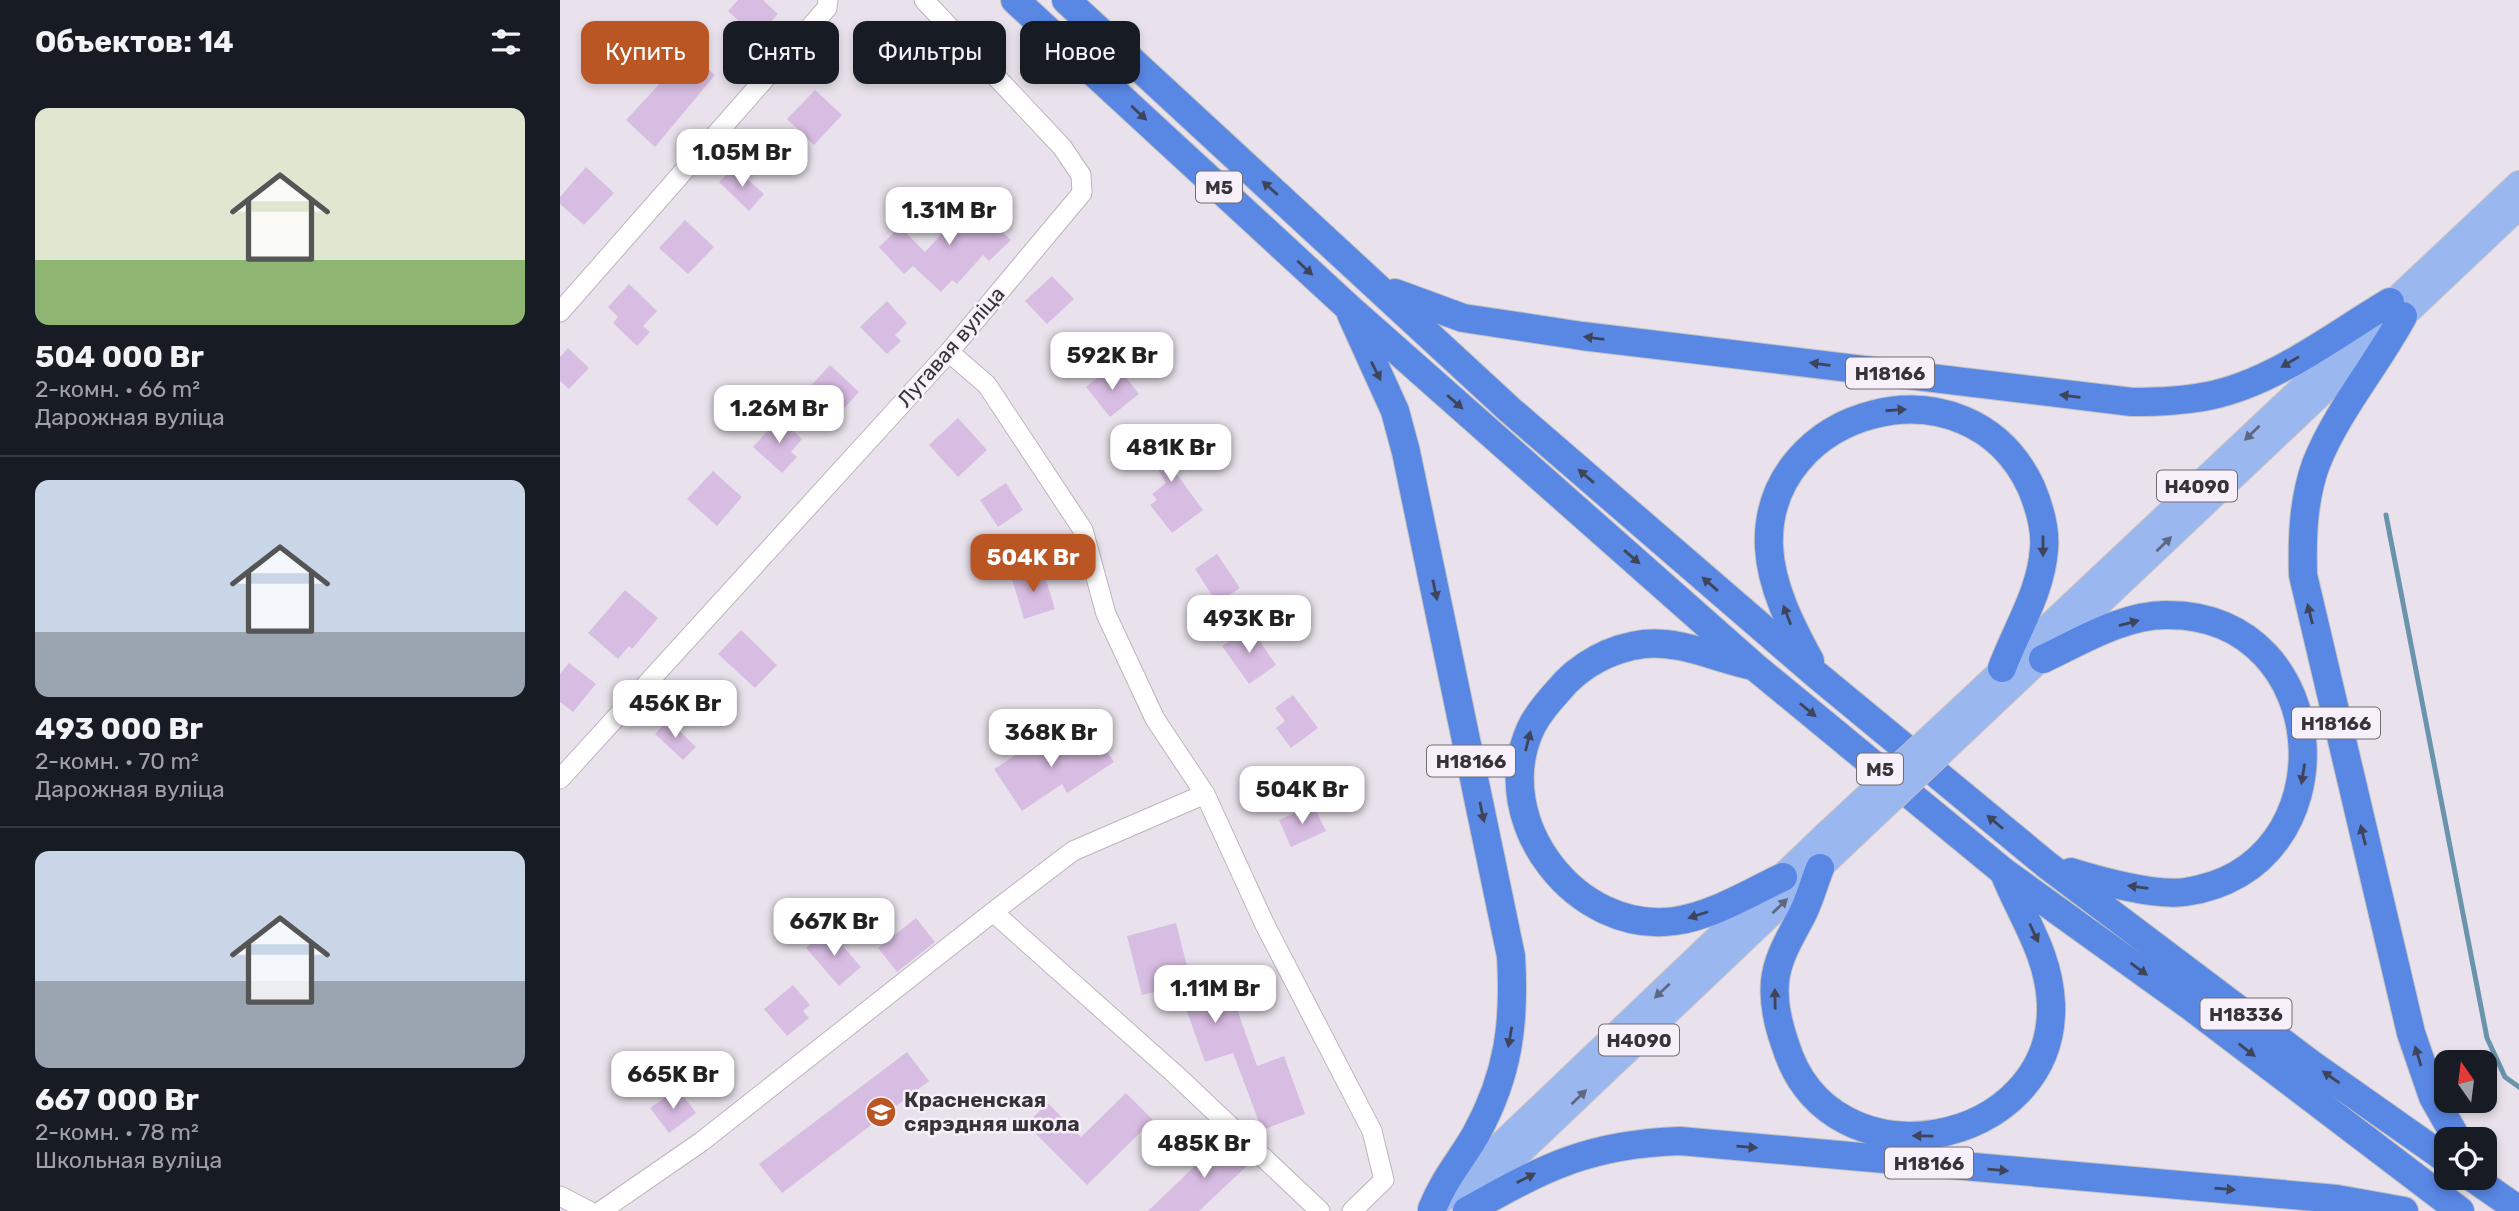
<!DOCTYPE html>
<html lang="ru">
<meta charset="utf-8">
<style>
body{margin:0;font-family:Rubik,sans-serif;background:#242831;color:#f1f3f6;height:100vh;display:flex;flex-direction:column;font-size:26px;white-space:nowrap}
*{box-sizing:border-box;margin:0}
p{font-size:23px;color:#9ea1a6}
.icon{flex:none;width:38px;height:38px;fill:none;stroke:currentColor;stroke-width:2;stroke-linecap:round;stroke-linejoin:round}
.map{position:relative;flex:1;overflow:hidden}
.side{display:flex;flex-direction:column;background:#171b24;width:560px}
.side>*{flex:none}
.hud{position:absolute;left:21px;top:21px;width:665px;height:63px;display:flex;gap:14px}
.needle{width:46px;rotate:346deg}
.controls{position:absolute;left:1874px;top:1050px;display:grid;gap:14px}
.controls a{display:grid;place-items:center;width:63px;height:63px;border-radius:14px;background:#171b24;box-shadow:0 4px 10px #0003;font-size:35px}
.price{position:absolute;translate:-50% -60px;padding:0 16px;border-radius:14px;background:#fff;color:#222;font-size:23px;line-height:46px;filter:drop-shadow(0 2px 4px #0008)}
.price::after{content:'';position:absolute;left:50%;top:42px;width:21px;height:16px;margin-left:-10px;background:inherit;clip-path:polygon(0 0,100% 0,50% 100%)}
.price.current{background:#ba5524;color:#fff}
ul{padding:0;list-style:none}
li{display:grid;align-content:center;gap:14px;height:371px;padding:0 35px}
li+li{border-top:2px solid #363941}
li span{display:grid;place-items:center;height:217px;border-radius:14px;color:#555}
li>.icon{margin-inline-start:auto}
span .icon{width:126px;height:126px;fill:#fffc;stroke-width:1}
li b{font-size:30px}
h2{display:flex;justify-content:space-between;align-items:center;height:84px;padding:0 35px;font-size:30px}
.tag{padding:0 24px;border-radius:14px;background:#171b24;box-shadow:0 4px 10px #0003;font-size:24px;line-height:63px}
.tag.current{background:#ba5524;color:#fff}
main{display:flex;flex:1;min-height:0}
.map>svg:first-child{display:block}
</style>
<main>
<section class="side">
<h2>Объектов: 14<svg class="icon" aria-label="filters" viewBox="0 0 24 24"><path d="M4 7h16M4 17h16"/><circle cx="9" cy="7" r="2"/><circle cx="15" cy="17" r="2"/></svg></h2>
<ul>
<li><span style="background:linear-gradient(#dfe7d0 70%,#8fb573 0)"><svg class="icon" aria-label="home" viewBox="0 0 24 24"><path d="M3 11l9-7 9 7M6 9v11h12V9"/></svg></span><div><b>504 000 Br</b><p>2-комн. · 66 m²</p><p>Дарожная вуліца</p></div></li>
<li><span style="background:linear-gradient(#c9d6e8 70%,#9aa5b1 0)"><svg class="icon" aria-label="home" viewBox="0 0 24 24"><path d="M3 11l9-7 9 7M6 9v11h12V9"/></svg></span><div><b>493 000 Br</b><p>2-комн. · 70 m²</p><p>Дарожная вуліца</p></div></li>
<li><span style="background:linear-gradient(#c9d6e8 60%,#9aa5b1 0)"><svg class="icon" aria-label="home" viewBox="0 0 24 24"><path d="M3 11l9-7 9 7M6 9v11h12V9"/></svg></span><div><b>667 000 Br</b><p>2-комн. · 78 m²</p><p>Школьная вуліца</p></div></li>
</ul>
</section>
<div class="map">
<svg width="1959" height="1211" viewBox="0 0 1959 1211">
<rect width="100%" height="100%" fill="#e9e2ec"/>
<g fill="none" stroke-linecap="round" stroke-linejoin="round">
<path stroke="#6a94ac" stroke-width="5" d="M1826,515L1927,1038L1945,1077L1959,1087"/>
</g>
<path fill="#d8bde2" d="M178,0H203L218,14L197,37L168,11Z
M124,50L155,75L95,147L66,120L106,77Z
M255,90L282,115L254,145L227,119Z
M26,167L54,193L24,225L0,204V197Z
M174,167L204,194L189,211L159,182Z
M405,197L451,240L429,261L423,255L397,284L392,280L381,292L353,266L344,274L319,247L340,227L365,252L399,215L393,209Z
M125,220L154,247L128,274L99,248Z
M492,276L514,299L487,324L465,301Z
M69,284L97,311L83,326L90,332L77,346L53,323L58,317L48,307Z
M327,301L347,323L335,335L341,341L327,354L300,327Z
M8,348L29,368L9,389L0,381V357Z
M270,365L299,392L275,418L246,391Z
M545,371L552,379L561,371L579,394L550,417L526,387Z
M219,418L242,439L231,452L237,457L222,473L193,447Z
M398,418L427,450L398,477L369,445Z
M612,430L626,455L610,465L643,510L612,533L590,505L597,500L592,494L606,483L584,447Z
M153,471L182,497L157,526L127,499Z
M446,483L463,510L438,527L420,500Z
M657,554L680,588L657,603L635,569Z
M483,570L495,609L464,619L452,579Z
M65,590L98,618L72,649L69,646L58,659L28,633Z
M690,627L716,665L689,684L662,646Z
M181,630L217,665L195,688L158,654Z
M9,663L36,684L13,712L0,702V674Z
M733,695L758,728L731,748L716,728L725,721L715,708Z
M108,720L136,747L123,760L95,734Z
M493,731L509,755L537,737L554,762L507,793L502,784L462,811L434,769Z
M753,805L766,831L731,847L719,820Z
M356,918L375,942L337,972L318,948Z
M616,923L636,1001L670,989L697,1066L724,1056L745,1114L702,1130L673,1053L645,1062L618,986L582,995L567,936Z
M268,929L301,967L279,986L246,948Z
M233,985L250,1005L243,1011L249,1018L227,1036L204,1009Z
M347,1052L369,1081L222,1193L199,1164Z
M118,1089L136,1113L109,1133L90,1108Z
M566,1093L593,1120L527,1185L466,1124L488,1103L521,1137Z
M664,1138L689,1164L639,1211H588Z"/>
<g fill="none" stroke-linecap="round" stroke-linejoin="round">
<g stroke="#bbb4bd" stroke-width="21">
<path id="minor" d="M0,312L267,8L268,0
M389,352L427,385L523,530L546,614L595,719L645,794
M0,779L389,352L522,193L521,175L502,147L364,0
M433,912L513,851L645,794L705,925L812,1131L824,1180L792,1211
M0,1196L29,1211
M41,1211L141,1142L433,912L616,1075L760,1211"/>
</g>
<g stroke="#c3c2c3" stroke-width="26">
<path id="major" d="M1414,696L1959,183
M1428,709L1959,207
M881,1201L1268,832
M904,1206L1283,846"/>
</g>
<g stroke="#c3c2c3" stroke-width="30">
<path id="highway" d="M455,0L789,308L1195,667L1444,872L1633,1008L1900,1211
M506,0L950,410L1258,676L1487,865L1751,1064L1886,1159
M835,293L903,318L1022,336L1572,402C1598,402 1623,401 1648,396C1714,383 1774,335 1830,302
M791,314L835,411L846,452L951,956C955,1022 949,1074 916,1134C900,1162 885,1177 872,1209
M1843,316C1816,366 1777,411 1756,464C1743,500 1742,538 1743,575L1851,1033L1873,1097L1897,1139
M1483,659C1521,641 1565,614 1608,615C1777,615 1792,869 1625,892C1595,896 1540,881 1511,872
M1250,661C1231,626 1211,587 1209,547C1203,408 1408,352 1471,487C1479,506 1486,528 1484,549C1481,592 1457,628 1442,668
M1193,666C1158,659 1121,640 1084,644C1051,648 1019,665 998,691C988,702 976,716 970,730C929,822 1017,935 1115,921C1152,916 1189,893 1223,877
M1260,868C1254,883 1250,899 1243,913C1232,935 1217,957 1215,982C1213,1004 1218,1024 1225,1044C1270,1192 1496,1148 1491,1004C1489,954 1463,919 1445,875
M1913,1178L1959,1210
M907,1211C985,1167 1029,1144 1120,1141L1777,1199L1844,1211"/>
</g>
<use href="#minor" stroke="#fff" stroke-width="19"/>
<use href="#major" stroke="#9bb7ef" stroke-width="24"/>
<use href="#highway" stroke="#5987e4" stroke-width="28"/>
<g stroke="#c3c2c3" stroke-width="26" stroke-linecap="butt">
<path id="major-bridge" d="M1268,832L1414,696
M1283,846L1428,709"/>
</g>
<use href="#major-bridge" stroke="#9bb7ef" stroke-width="24"/>
</g>
<defs><path id="oneway-solid" d="M-6-.8H1V-3.2L6.5 0L1 3.2V.8H-6Z" transform="scale(1.75)"/></defs>
<g fill="#3e455a">
<use href="#oneway-solid" transform="translate(579 113) rotate(43)"/>
<use href="#oneway-solid" transform="translate(710 188) rotate(-138)"/>
<use href="#oneway-solid" transform="translate(745 268) rotate(43)"/>
<use href="#oneway-solid" transform="translate(1034 338) rotate(-173)"/>
<use href="#oneway-solid" transform="translate(1730 362) rotate(149)"/>
<use href="#oneway-solid" transform="translate(1260 364) rotate(-173)"/>
<use href="#oneway-solid" transform="translate(816 371) rotate(63)"/>
<use href="#oneway-solid" transform="translate(1510 396) rotate(-173)"/>
<use href="#oneway-solid" transform="translate(895 402) rotate(41)"/>
<use href="#oneway-solid" transform="translate(1336 410) rotate(-4)"/>
<use href="#oneway-solid" transform="translate(1026 476) rotate(-139)"/>
<use href="#oneway-solid" transform="translate(1483 546) rotate(90)"/>
<use href="#oneway-solid" transform="translate(1072 557) rotate(41)"/>
<use href="#oneway-solid" transform="translate(1150 584) rotate(-139)"/>
<use href="#oneway-solid" transform="translate(875 590) rotate(78)"/>
<use href="#oneway-solid" transform="translate(1750 614) rotate(-104)"/>
<use href="#oneway-solid" transform="translate(1227 615) rotate(-111)"/>
<use href="#oneway-solid" transform="translate(1569 623) rotate(-15)"/>
<use href="#oneway-solid" transform="translate(1248 710) rotate(40)"/>
<use href="#oneway-solid" transform="translate(968 741) rotate(-76)"/>
<use href="#oneway-solid" transform="translate(1743 774) rotate(99)"/>
<use href="#oneway-solid" transform="translate(922 812) rotate(78)"/>
<use href="#oneway-solid" transform="translate(1435 822) rotate(-140)"/>
<use href="#oneway-solid" transform="translate(1803 835) rotate(-104)"/>
<use href="#oneway-solid" transform="translate(1578 887) rotate(-173)"/>
<use href="#oneway-solid" transform="translate(1138 915) rotate(162)"/>
<use href="#oneway-solid" transform="translate(1474 933) rotate(65)"/>
<use href="#oneway-solid" transform="translate(1579 969) rotate(36)"/>
<use href="#oneway-solid" transform="translate(1215 999) rotate(-91)"/>
<use href="#oneway-solid" transform="translate(950 1037) rotate(100)"/>
<use href="#oneway-solid" transform="translate(1687 1050) rotate(38)"/>
<use href="#oneway-solid" transform="translate(1858 1056) rotate(-107)"/>
<use href="#oneway-solid" transform="translate(1771 1077) rotate(-145)"/>
<use href="#oneway-solid" transform="translate(1363 1136) rotate(-179)"/>
<use href="#oneway-solid" transform="translate(1187 1147) rotate(5)"/>
<use href="#oneway-solid" transform="translate(1438 1170) rotate(5)"/>
<use href="#oneway-solid" transform="translate(966 1178) rotate(-27)"/>
<use href="#oneway-solid" transform="translate(1665 1189) rotate(5)"/>
</g>
<g fill="#5f6881">
<use href="#oneway-solid" transform="translate(1692 433) rotate(136)"/>
<use href="#oneway-solid" transform="translate(1604 544) rotate(-44)"/>
<use href="#oneway-solid" transform="translate(1220 906) rotate(-44)"/>
<use href="#oneway-solid" transform="translate(1102 991) rotate(137)"/>
<use href="#oneway-solid" transform="translate(1019 1097) rotate(-44)"/>
</g>
<defs>
<g id="school-disc" transform="scale(1.575)"><circle r="9.5" fill="#ba5524" stroke="#f7eff9"/><path d="M0-5L7-2L0 1L-7-2ZM-4 1L0 2.5L4 1V4Q0 6-4 4Z" fill="#fff"/></g>
</defs>
<g fill-rule="evenodd">
<use href="#school-disc" x="321" y="1112"/>
</g>
<g text-anchor="middle" stroke-width="5" stroke-linejoin="round" paint-order="stroke">
<g fill="#f7eff9" stroke="#716c72" stroke-width="2">
<rect x="636" y="171.5" width="46" height="31" rx="5"/>
<rect x="1286" y="357.5" width="88" height="31" rx="5"/>
<rect x="1597" y="470.5" width="80" height="31" rx="5"/>
<rect x="1732" y="707.5" width="88" height="31" rx="5"/>
<rect x="867" y="745.5" width="88" height="31" rx="5"/>
<rect x="1297" y="753.5" width="46" height="31" rx="5"/>
<rect x="1640.5" y="998.5" width="91" height="31" rx="5"/>
<rect x="1039" y="1024.5" width="80" height="31" rx="5"/>
<rect x="1325" y="1147.5" width="88" height="31" rx="5"/>
</g>
<g font-size="19" font-weight="bold" fill="#373438">
<text x="659" y="194">М5</text>
<text x="1330" y="380">Н18166</text>
<text x="1637" y="493">Н4090</text>
<text x="1776" y="730">Н18166</text>
<text x="911" y="768">Н18166</text>
<text x="1320" y="776">М5</text>
<text x="1686" y="1021">Н18336</text>
<text x="1079" y="1047">Н4090</text>
<text x="1369" y="1170">Н18166</text>
</g>
<g font-size="21" fill="#373438" stroke="#f7eff9">
<text transform="translate(391 347) rotate(-49)" y="7">Лугавая вуліца</text>
</g>
<g font-size="21" font-weight="bold" fill="#373438" stroke="#f7eff9" text-anchor="start">
<text x="344" y="1107">Красненская<tspan x="344" dy="24">сярэдняя школа</tspan></text>
</g>
</g>
</svg>
<div class="controls">
<a><svg class="needle" viewBox="-14 -14 28 28"><path d="M0-13l5 13h-10z" fill="#e53935"/><path d="M0 13l5-13h-10z" fill="#9ea1a6"/></svg></a>
<a><svg class="icon" aria-label="locate" viewBox="0 0 24 24"><circle cx="12" cy="12" r="6"/><path d="M12 2v4M12 18v4M2 12h4M18 12h4"/></svg></a>
</div>
<b class="price" style="left:182px;top:189px">1.05M Br</b>
<b class="price" style="left:389px;top:247px">1.31M Br</b>
<b class="price" style="left:552px;top:392px">592K Br</b>
<b class="price" style="left:219px;top:445px">1.26M Br</b>
<b class="price" style="left:611px;top:484px">481K Br</b>
<b class="price current" style="left:473px;top:594px">504K Br</b>
<b class="price" style="left:689px;top:655px">493K Br</b>
<b class="price" style="left:115px;top:740px">456K Br</b>
<b class="price" style="left:491px;top:769px">368K Br</b>
<b class="price" style="left:742px;top:826px">504K Br</b>
<b class="price" style="left:274px;top:958px">667K Br</b>
<b class="price" style="left:655px;top:1025px">1.11M Br</b>
<b class="price" style="left:113px;top:1111px">665K Br</b>
<b class="price" style="left:644px;top:1180px">485K Br</b>
<div class="hud">
<a class="tag current">Купить</a>
<a class="tag">Снять</a>
<a class="tag">Фильтры</a>
<a class="tag">Новое</a>
</div>
</div>
</main>
